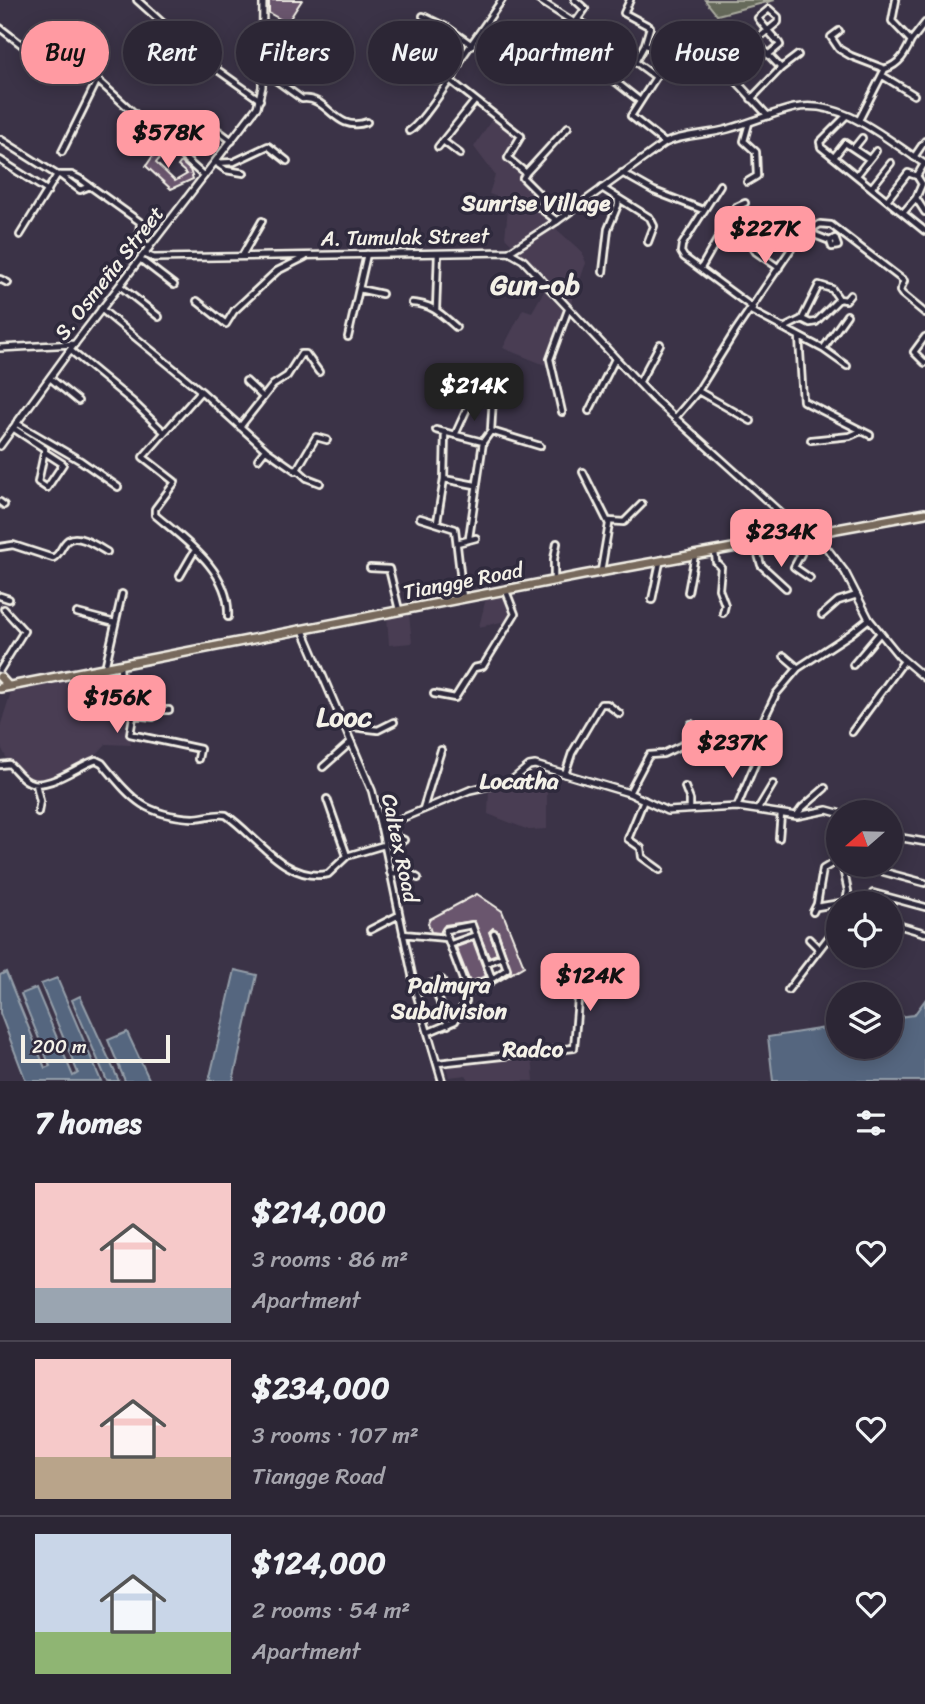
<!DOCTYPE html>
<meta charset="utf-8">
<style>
body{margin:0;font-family:Sriracha,sans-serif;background:#383241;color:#f1f3f6;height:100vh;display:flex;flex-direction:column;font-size:26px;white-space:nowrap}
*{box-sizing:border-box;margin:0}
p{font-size:23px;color:#a6a5ad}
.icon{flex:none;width:38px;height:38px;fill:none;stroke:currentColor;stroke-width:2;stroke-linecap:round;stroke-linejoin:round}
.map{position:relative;height:1081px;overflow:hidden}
.drawer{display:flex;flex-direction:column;background:#2c2635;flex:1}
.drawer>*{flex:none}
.guide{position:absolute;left:21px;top:21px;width:884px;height:63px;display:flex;gap:14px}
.needle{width:46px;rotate:250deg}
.buttons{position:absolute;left:826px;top:800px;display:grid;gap:14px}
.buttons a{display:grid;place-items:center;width:77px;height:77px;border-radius:50%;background:#2c2635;box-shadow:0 4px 18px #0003,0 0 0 2px #484350;font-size:35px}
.scale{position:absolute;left:21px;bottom:18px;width:149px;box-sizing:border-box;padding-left:7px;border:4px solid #f4f1e8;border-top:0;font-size:19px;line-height:24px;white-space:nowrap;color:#f4f1e8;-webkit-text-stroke:5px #2f2a3d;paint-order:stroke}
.price{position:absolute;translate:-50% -60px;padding:0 16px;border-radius:14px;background:#ff9aa2;color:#111;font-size:23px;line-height:46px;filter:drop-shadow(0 2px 4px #0008)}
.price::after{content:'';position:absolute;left:50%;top:42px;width:21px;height:16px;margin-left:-10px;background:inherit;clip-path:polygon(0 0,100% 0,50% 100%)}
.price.current{background:#222;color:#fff}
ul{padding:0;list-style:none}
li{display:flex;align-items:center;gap:21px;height:175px;padding:0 35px}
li+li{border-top:2px solid #484350}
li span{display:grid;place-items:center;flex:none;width:196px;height:140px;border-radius:0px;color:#555}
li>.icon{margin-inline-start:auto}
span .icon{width:84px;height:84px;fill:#fffc;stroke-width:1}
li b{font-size:30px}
h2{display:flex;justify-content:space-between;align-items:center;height:84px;padding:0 35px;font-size:30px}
.chip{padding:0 24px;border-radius:32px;background:#2c2635;box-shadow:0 4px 18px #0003,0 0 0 2px #484350;font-size:24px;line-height:63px}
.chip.current{background:#ff9aa2;color:#111}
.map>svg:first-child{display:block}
</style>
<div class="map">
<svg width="925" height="1081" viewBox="0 0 925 1081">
<rect width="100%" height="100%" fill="#3b3347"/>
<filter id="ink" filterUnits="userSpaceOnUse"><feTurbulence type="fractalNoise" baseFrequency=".0143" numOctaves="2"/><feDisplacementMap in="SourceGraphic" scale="14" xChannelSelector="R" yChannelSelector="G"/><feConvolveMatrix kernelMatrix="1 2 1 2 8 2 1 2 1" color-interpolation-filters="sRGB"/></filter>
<g filter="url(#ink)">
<path fill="#493e53" d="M492,119L519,139L506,154L507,162L522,172V180L537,196L532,205L550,220L517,243H511L505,237L508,209L513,202L489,194L495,175L474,147Z
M553,226L582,252L586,263L570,307L518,251Z
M544,291L566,314L545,365L503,348L523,309L532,312Z
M506,594L515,613L510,620L479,627L486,598Z
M409,614L412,643L389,645L387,616Z
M119,671L121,700L134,711L129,733L131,745L106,744L94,757L57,776L36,782L9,763L0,745V727L11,692Z
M515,782L524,788L533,787L547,792V829L529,830L488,814L489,789Z
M532,1054L534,1081H470L466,1075L449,1077L445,1062Z"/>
<path fill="#65695a" stroke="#acada1" stroke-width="2" d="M705,0H775L717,15Z"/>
<path fill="#54667f" stroke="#949ea9" stroke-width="2" d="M235,970L257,975L233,1081H209Z
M6,972L45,1068L50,1066L21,994L36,988L73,1076L78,1073L41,984L57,978L101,1081H26L0,1013V975Z
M80,996L119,1081H107L72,1000Z
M925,1000V1081H773L768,1037L838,1026V1046H891V1018L914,1015Z
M127,1032L150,1081H125L108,1040Z"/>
<path fill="#6b576e" stroke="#f4f1e8" stroke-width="2" d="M269,0H302L287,23L269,13Z
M161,144L167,149L156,163L175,181L187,174L178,166L181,162L190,170L193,179L171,189L146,166Z
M477,894L502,911L524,966L487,988L468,997L466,990L472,992L494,983L511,971L498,931L493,928L489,932L497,954L489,957L474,921L445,925L440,933L431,932L428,923L430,919Z
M473,941L486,976L470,982L456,947Z"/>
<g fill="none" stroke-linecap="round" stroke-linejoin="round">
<g stroke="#f4f1e8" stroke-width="10">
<path id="minor" d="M137,0L205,61L260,100
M502,0L463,56L451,81L521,136L508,158L526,173L523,178L539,194L535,204L557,221
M539,0L575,23L585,9L575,0
M630,0L624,13L650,27L645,44L667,60L631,116L665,143
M423,16L448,28L472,45
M578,20L656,77
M0,28L30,51
M745,30L781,68
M839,31L831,37L839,49L851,56L885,69C900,64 905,54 911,41L892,21L896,0
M687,38L717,60L768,116
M429,40L463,56
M755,41L778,22V17L769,9L758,18C764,27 772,35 779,43L780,45L768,55
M911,41L925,23
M73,58L204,176
M395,58L407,65H417C423,75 439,84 451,81
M174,62L191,50
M635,62L645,44
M555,66L566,49L573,48L640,101
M263,71L302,99C328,95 335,134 367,122
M883,76L914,95
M751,99L781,68L798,55
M846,116L820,142L821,147L925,231
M200,117L232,141
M859,120L885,69
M409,131C419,126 439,95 448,83
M0,139L57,175H72L80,179L140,222L139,238L149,248
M443,141L460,154
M438,147L474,102
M854,148L862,138
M62,152L97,81
M834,157L845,143L869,159
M914,157L925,141
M0,160L48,191
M215,163L234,162L268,146L287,161
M219,165L226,170L244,173
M526,173L568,127
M622,173L654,191L703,210
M60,175L80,190L90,186
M857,175L876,151
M917,176L924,164
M747,182L757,176L756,152L744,141L749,123
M720,185L682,245L681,252L684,257L753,308
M872,187L891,163
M602,188L650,218L654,226L648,242
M916,198L925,212
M887,200L908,173L917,176L922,184L916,198L903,213
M770,224L796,242
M807,232L830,241L832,247L838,246L835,238L830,241
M20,235L57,175
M758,242L754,249L756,252L779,268
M242,256L262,221
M140,259L174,285
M701,268L736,207L745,203
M603,272L608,229L618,205V199
M0,279L8,283
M120,286L159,317
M359,289L382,294
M197,301L226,324L234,311L277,271L305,257
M412,303C432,304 441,314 456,327
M101,309L201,391L266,450L296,471L316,437L327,440
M436,309L438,254
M751,311L823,349L847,366
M802,319L810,323L816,322L839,299
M784,328L802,319L819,285L832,289L839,299L846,300L850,295
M348,337L367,254
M799,337L803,401L870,435
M925,337L914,352L925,363
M823,349L847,315
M70,350L133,402L164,432
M50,378L78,401
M246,381L263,397
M639,383L660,344
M201,391L143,457L175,482L155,509V515C186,541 231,572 228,617
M698,391L751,421
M589,411L615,359
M562,412L550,359L568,310
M675,418L698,391L736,330L800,236L820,224L831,225L904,281L900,291L902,294L925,313
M16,423L81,461L118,487
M240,427L273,385L287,376L301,354H306L319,372
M13,428L45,449L38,482L47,488L63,464L46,453
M436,430L483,442
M491,431L540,446
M455,435L471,400
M811,440L850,436L861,431
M258,459L265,450
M298,470L307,478L320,483
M583,472L609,524L601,571
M444,479L475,485
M0,502L4,505
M420,518L455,529L463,598
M609,521L624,522L642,504
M437,522L444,479L445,432
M469,538L483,442L491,431L493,396
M789,539L792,547L801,554L794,567L810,578
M457,543L476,538
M755,544L761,565L786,588
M0,547L13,545L53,558C61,554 61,545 68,540C79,533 98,547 107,552
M715,552L716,562L721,567L719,589L725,605L723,613
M370,568L389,569L399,610
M180,576L195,550
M554,581V559L557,543
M688,592L695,555
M0,596L9,599
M652,600L660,562
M77,613L115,623
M822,615L838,601L857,595
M784,656L798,668
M120,665L122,702L134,711L130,734L200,749L198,759
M853,665L880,633
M105,668L122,594
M0,670L24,631L4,609
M434,694L455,698L474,668L483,666L515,614L506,591
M134,715L153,717L161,710H169
M344,726L378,730L394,722
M852,732L904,661
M687,742L691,724
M0,765L9,764C15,769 21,779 29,782C47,791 79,765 96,760L102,763C132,799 143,815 193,818C204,818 214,813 226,815C256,835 285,883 328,874L347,856L384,845
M323,767L351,742
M565,774L572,753L601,704H607L620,714
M36,784L40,801L38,812
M685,787L690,800V809
M629,793L649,755L663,754L719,728L762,723L776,694L798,668L850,634L869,619
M327,799L347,856
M644,800L628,839L641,848L642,857L660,870
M737,807L755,764
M423,809L441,750
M758,809L773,784
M797,815L802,808L825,788
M392,822L396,837L404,840
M381,827L415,989L442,1081
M779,838L781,814
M842,864L848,891L846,903
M884,872L925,883
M390,873L411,874L418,878
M873,893L925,907
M876,903L880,895
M817,907L846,902
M813,912L817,904L823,869L838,860
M891,923L925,933
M370,930L399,915
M403,934L446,938
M809,939L819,949
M451,944L476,935
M486,963L503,957
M492,979L472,925L446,930L445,932L465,985L470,987L492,979L507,969L494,933
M433,983L448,1025
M415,989L442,980
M788,990L838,925
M429,1032L455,1021L466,1001
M438,1063L574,1048L580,976"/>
</g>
<g stroke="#f4f1e8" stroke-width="10">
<path id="tertiary" d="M509,252L557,221L665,143C684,134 707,135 728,129C750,123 772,113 794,108C843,98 888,141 925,164
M144,254L154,258L509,252L523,260L653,398L805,535
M0,348L75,344
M0,446L70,350L257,107L262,87L263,0
M816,534L845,572L869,619L899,656L925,678
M303,630L372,791L381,827L470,790L511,781L529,766L535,765L629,793L667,811L737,807L797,816L827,810L838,813
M891,836L925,842"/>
</g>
<g stroke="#f4f1e8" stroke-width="12">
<path id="primary" d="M0,677L8,686
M0,688L583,575L925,513"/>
</g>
<use href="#minor" stroke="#2f2a3d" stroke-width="4.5"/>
<use href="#tertiary" stroke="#2f2a3d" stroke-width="5"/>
<use href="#primary" stroke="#77695c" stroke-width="7"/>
</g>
</g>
<g text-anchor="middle" stroke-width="7" stroke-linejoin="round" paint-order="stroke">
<g font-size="21" fill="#f4f1e8" stroke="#2f2a3d">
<text transform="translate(405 237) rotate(-1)" y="7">A. Tumulak Street</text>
<text transform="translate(109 273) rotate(-52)" y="7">S. Osmeña Street</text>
<text transform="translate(463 581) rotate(-11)" y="7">Tiangge Road</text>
<text transform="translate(400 848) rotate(78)" y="7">Caltex Road</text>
</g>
<g font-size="23" font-weight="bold" fill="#f4f1e8" stroke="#2f2a3d">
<text x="536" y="211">Sunrise Village</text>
<text x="519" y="789">Locatha</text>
<text x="449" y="993">Palmyra<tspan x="449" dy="26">Subdivision</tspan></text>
<text x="533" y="1057">Radco</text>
</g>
<g font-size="28" font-weight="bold" fill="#f4f1e8" stroke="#2f2a3d">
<text x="535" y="294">Gun-ob</text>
<text x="344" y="726">Looc</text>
</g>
</g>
</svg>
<div class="buttons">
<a><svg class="needle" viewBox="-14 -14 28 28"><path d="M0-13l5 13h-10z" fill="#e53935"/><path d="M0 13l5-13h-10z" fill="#a6a5ad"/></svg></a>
<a><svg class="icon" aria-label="locate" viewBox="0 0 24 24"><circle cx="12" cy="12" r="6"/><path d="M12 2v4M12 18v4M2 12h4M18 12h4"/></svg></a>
<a><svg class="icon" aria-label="layers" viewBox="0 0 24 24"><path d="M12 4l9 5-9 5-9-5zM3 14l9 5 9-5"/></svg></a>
</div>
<div class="scale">200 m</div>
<b class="price" style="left:168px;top:170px">$578K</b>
<b class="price" style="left:765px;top:266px">$227K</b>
<b class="price current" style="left:474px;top:423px">$214K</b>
<b class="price" style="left:781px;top:569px">$234K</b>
<b class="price" style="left:117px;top:735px">$156K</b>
<b class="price" style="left:732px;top:780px">$237K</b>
<b class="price" style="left:590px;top:1013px">$124K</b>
<div class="guide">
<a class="chip current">Buy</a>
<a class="chip">Rent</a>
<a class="chip">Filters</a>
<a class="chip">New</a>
<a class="chip">Apartment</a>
<a class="chip">House</a>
</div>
</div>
<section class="drawer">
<h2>7 homes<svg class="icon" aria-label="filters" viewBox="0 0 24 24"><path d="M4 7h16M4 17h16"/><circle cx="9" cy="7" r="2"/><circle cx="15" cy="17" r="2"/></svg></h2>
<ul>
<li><span style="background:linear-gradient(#f6c9c9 75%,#9aa5b1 0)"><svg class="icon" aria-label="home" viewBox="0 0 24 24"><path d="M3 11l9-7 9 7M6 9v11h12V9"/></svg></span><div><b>$214,000</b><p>3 rooms · 86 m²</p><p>Apartment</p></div><svg class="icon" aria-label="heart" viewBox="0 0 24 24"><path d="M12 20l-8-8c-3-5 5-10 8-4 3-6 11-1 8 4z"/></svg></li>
<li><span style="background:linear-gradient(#f6c9c9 70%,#b9a48a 0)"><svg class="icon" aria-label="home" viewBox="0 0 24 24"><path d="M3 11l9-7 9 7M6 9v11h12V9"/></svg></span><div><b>$234,000</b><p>3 rooms · 107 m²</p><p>Tiangge Road</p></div><svg class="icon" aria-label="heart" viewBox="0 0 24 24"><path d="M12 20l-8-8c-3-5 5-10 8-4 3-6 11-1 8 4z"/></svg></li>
<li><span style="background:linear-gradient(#c9d6e8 70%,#8fb573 0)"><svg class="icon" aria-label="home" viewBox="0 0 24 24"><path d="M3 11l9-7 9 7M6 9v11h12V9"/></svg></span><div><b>$124,000</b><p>2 rooms · 54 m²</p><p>Apartment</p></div><svg class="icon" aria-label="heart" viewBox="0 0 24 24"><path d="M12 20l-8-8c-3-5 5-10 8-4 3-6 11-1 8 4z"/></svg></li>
</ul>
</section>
